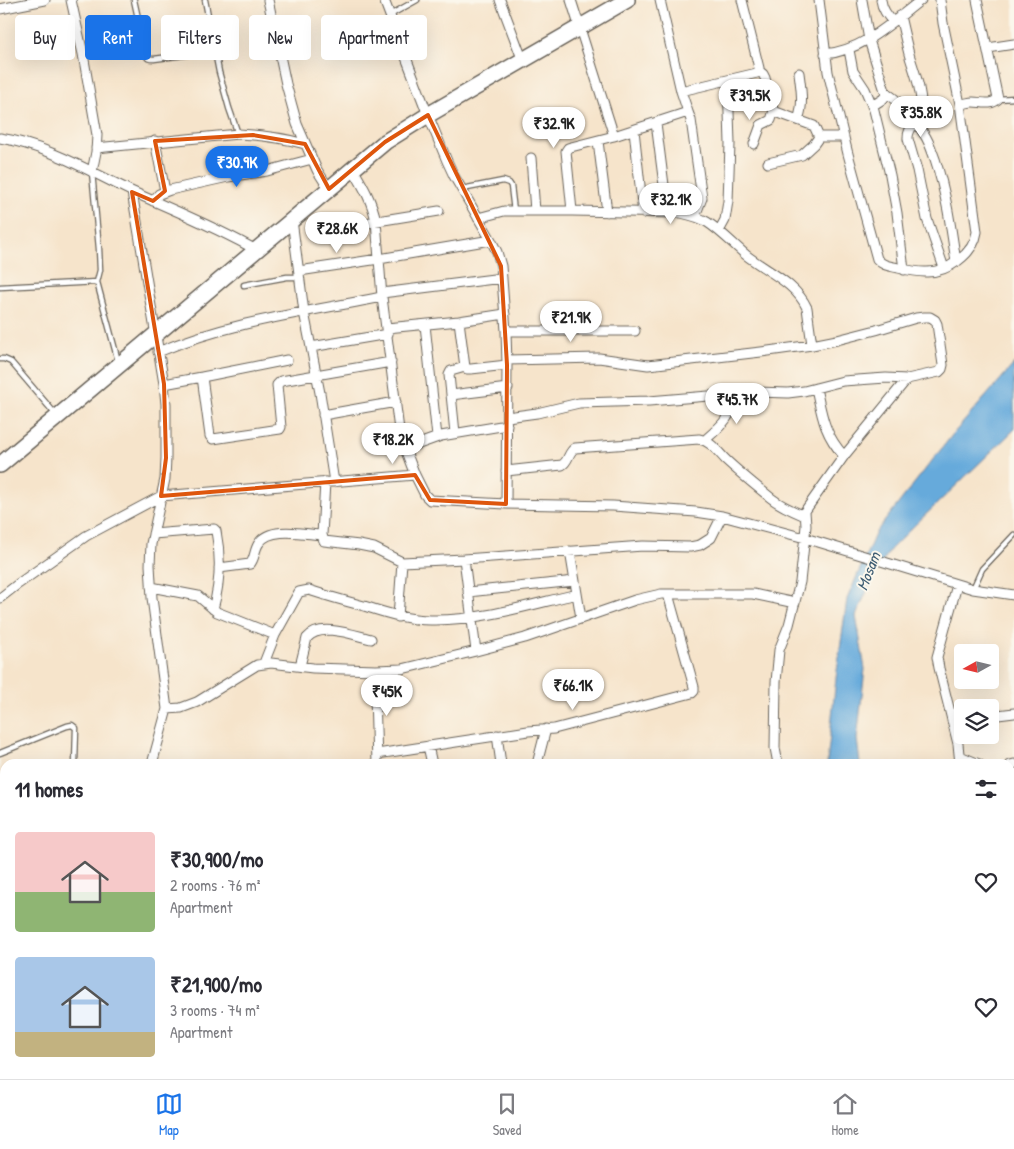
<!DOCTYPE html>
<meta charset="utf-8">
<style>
body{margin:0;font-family:"Patrick Hand",sans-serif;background:#f7f7f7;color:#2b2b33;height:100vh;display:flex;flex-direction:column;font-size:19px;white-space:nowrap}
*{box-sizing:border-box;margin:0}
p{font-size:16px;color:#7c7c81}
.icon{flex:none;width:28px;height:28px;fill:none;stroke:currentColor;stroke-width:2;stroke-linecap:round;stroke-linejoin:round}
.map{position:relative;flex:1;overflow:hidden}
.side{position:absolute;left:0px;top:759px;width:1015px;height:321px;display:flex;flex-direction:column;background:#fff;border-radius:15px 15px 0 0;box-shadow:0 5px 20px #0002}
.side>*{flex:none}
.guide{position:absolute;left:15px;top:15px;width:500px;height:45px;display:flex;gap:10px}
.needle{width:32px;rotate:262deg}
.tools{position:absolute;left:954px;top:644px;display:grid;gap:10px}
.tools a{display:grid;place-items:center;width:45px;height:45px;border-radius:5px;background:#fff;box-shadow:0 5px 20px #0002;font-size:25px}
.price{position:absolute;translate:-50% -42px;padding:0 11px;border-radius:18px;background:#fff;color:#222;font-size:16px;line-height:32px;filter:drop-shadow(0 1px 2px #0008)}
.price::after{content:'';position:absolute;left:50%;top:30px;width:15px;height:11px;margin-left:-8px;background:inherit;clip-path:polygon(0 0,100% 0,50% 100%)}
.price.on{background:#1a73e8;color:#fff}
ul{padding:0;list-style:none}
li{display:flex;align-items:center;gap:15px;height:125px;padding:0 15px}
li span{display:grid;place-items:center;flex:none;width:140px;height:100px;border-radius:5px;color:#555}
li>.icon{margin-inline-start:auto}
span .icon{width:60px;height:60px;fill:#fffc;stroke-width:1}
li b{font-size:21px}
h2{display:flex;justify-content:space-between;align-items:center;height:60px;padding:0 15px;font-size:21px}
.tag{padding:0 18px;border-radius:5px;background:#fff;box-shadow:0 5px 20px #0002;font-size:18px;line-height:45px}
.tag.on{background:#1a73e8;color:#fff}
.menu{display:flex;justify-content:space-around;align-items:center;height:70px;border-top:1px solid #e1e1e2;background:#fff;font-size:14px;color:#7c7c81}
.menu a{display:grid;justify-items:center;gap:2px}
.menu .on{color:#1a73e8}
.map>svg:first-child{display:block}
</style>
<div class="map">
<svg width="1014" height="1079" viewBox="0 0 1014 1079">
<rect width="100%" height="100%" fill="#fbf7ec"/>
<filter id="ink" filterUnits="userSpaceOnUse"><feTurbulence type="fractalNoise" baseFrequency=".02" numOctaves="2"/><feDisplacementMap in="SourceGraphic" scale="10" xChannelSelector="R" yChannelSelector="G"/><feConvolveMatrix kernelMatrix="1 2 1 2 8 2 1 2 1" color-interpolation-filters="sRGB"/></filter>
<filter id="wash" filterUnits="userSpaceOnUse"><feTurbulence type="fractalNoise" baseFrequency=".0096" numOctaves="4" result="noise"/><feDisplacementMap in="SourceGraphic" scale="20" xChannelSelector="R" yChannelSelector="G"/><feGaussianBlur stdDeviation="1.12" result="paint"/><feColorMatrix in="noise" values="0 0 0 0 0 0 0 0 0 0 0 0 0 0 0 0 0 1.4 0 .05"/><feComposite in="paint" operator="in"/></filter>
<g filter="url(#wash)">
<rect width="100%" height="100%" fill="#f6e4cb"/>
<path fill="#66aadb" stroke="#41637c" d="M1014,364V430L917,523L890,550L873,577L856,616L865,669L857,739L860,764H827L836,678L847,599L876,532L953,434Z
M819,1075H916V1079H819Z"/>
</g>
<g filter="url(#ink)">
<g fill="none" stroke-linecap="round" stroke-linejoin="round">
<g stroke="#686259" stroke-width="7">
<path id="lane" d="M134,0L146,54C147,59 149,59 154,59L215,51
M205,0L219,72L229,108L238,134
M390,15L417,0
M998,99L1014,98
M92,172L99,249L100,270L97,282
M462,189L503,181L509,183L511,186L514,211
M244,285L287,277H299
M0,287L97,282L118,361
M0,359H4L11,362L57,416
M973,589L982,569L1014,535
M0,753L67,726L72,725L76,728L75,764
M0,830L5,828
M0,922L5,920
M0,1060L5,1072
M6,1075V1079
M63,1079V1075
M435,1079L437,1075"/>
</g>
<g stroke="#686259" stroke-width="11">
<path id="street" d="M71,0L83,54L97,135L96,152L92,172
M268,0L286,84L297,124L317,170L329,189
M384,0L428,115L447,161L454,176L491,240L497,252L501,266L506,331L507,365L506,504
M500,0L523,61
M571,0L614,136L688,112L691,120L702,198L695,216
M660,0L681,91L688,112
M819,0L828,72L848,154L877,259C883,266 890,266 898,268C907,270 916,272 925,272C947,273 974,254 977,232L960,104L943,23L940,0
M862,0L869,40L885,91C888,95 893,97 897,101C904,108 919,125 924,134C929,141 932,151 935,159C946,192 951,227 956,262
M881,0C882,9 887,15 893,22
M0,9L45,0
M900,16C903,29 906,42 909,54C914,71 922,90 921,108C920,122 907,126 908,139L917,170L927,219L944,268
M988,48L1014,44
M849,50L853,71L865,89L874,110L890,175L897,213L904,270
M825,54C864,50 891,23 921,0
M759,71L763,74L765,78L772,107L774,110L776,112L814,126L819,137H844
M681,91L757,73L759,71V68L742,0
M960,104C964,104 969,102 973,102C982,102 990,106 998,99L977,0
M872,106L883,99L887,94
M798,120C804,104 801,89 799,73
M656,123L665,193
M634,130L643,213
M0,138C46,145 89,171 131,191C173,210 216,227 256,250
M155,141L165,191
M598,141L607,212
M754,144L761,125L771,120L774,110
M96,148L238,134C261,135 283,138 305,144
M531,158L535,211
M768,163L802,155L814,144L819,137
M353,169C363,186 372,201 376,221L382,297L399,430L405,449L415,475
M132,192L164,384L166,404V458L165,479L151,544L150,565L152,598L167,709L152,764
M153,201L159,194L170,190L228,177L267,171L312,159
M572,211L566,151L568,148L571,147L614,136
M478,218L504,211H572L681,213C690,215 699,217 707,222C721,231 733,244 746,255C766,271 796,283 807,308L812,345
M292,220L304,312L320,393L334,482
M316,231L439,211
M719,231L725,220L728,201L730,144L728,80
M299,271L379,259L491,240
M382,293L502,278
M459,321L465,367L467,369H471L507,365
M425,325L437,437
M387,328L459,321L505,314
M506,331H635
M311,347L388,334
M158,352C229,322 307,312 382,297
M507,360L599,358L648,365L761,352L812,345L837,340L876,330L916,318L924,317H930L935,320L937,324L943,365L942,369L939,372L907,379L886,378L843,381L804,391L788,393L756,392L649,401L579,403L537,413L507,417
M202,377L287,360
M164,384L202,377L210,436L213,439L280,429L281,427L277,385L281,381L391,362
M816,388C822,416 824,434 844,456
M451,395L508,388
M323,415L396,402
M455,433L449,375L451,371L465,367
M705,440C720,427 735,415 733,394
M405,449L441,436L507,425
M506,471L562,465C569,461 568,452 575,448L699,439C711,441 718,452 726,460C740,473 756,486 771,498C781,506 793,511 805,516
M325,482L322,535L324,541L359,545L374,548L402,562L464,559L643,546L690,547L700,545L711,538L722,516
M153,534L214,529L216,531C221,556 220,584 213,609
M570,551L581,618
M464,559L476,651
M219,568L250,564C255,559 254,550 259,543C270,526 304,534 322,535
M957,585L937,657L939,668L958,744L960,764
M151,587L198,596L217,612L275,635
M468,592L575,581
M0,598L18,584L86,536L161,496L415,475L425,495L430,500L506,504L613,506L696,512L722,516L805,538L973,589L1014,595
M398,617L402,562
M264,663L275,635L299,592L309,590C327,596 345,601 364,606C386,613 407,620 431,620C480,621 529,605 577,594
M300,666L307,638C320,622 354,635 371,639
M376,670L375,693L377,764
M167,709L181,708L197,702L257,665L271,663L313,668L376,670L402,669L476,651L525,638L635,600L661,594H753L795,603
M990,716L1014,713
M952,721L962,720
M497,735L501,764
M428,746L432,764
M377,754L528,731L554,729L692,693L694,691V687L668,594
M960,756L979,764
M537,764L546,729
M778,764L775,748L776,682L779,650L789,625L800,582L806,526L805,511L844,456L907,379
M1010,765L1014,764
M1010,812H1014
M1010,881L1014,880
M1010,930L1014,929
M1010,976L1014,1011
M0,1015L5,1010
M1010,1022L1014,1021
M1010,1066L1014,1067
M132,1075L135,1079
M171,1079L172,1075
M240,1079L241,1075
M301,1079L302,1075
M335,1079L336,1075
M358,1079L359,1075
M784,1079V1075"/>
</g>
<g stroke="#686259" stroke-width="18">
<path id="highway" d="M0,465L385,142L428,115L627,0"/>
</g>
<use href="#lane" stroke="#fff" stroke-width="4.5"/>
<use href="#street" stroke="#fff" stroke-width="9"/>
<use href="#highway" stroke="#fff" stroke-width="15"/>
</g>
</g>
<path fill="none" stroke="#de560d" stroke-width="4" stroke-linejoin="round" d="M428,115L501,266L507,365L506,504L430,500L415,475L161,496L166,458L164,384L132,192L153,201L165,191L155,141L253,135L305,144L329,189L385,142Z"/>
<g text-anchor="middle" stroke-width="4" stroke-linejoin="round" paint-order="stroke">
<g font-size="16" font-style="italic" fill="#3d5c72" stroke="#fbf7ec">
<text transform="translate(868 571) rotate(-69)" y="6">Mosam</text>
</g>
</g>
</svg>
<div class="tools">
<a><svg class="needle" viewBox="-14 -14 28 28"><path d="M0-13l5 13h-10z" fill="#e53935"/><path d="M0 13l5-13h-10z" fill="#7c7c81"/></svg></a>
<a><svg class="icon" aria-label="layers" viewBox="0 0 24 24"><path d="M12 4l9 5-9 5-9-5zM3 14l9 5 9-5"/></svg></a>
</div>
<b class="price" style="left:750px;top:121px">₹39.5K</b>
<b class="price" style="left:921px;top:138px">₹35.8K</b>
<b class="price" style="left:554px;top:149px">₹32.9K</b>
<b class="price on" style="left:237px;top:188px">₹30.9K</b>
<b class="price" style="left:671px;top:225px">₹32.1K</b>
<b class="price" style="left:337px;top:254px">₹28.6K</b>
<b class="price" style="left:571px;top:343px">₹21.9K</b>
<b class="price" style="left:737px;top:425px">₹45.7K</b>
<b class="price" style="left:393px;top:465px">₹18.2K</b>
<b class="price" style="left:573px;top:711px">₹66.1K</b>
<b class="price" style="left:387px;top:717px">₹45K</b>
<div class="guide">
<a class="tag">Buy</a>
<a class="tag on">Rent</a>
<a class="tag">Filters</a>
<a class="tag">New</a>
<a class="tag">Apartment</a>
</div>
<section class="side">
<h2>11 homes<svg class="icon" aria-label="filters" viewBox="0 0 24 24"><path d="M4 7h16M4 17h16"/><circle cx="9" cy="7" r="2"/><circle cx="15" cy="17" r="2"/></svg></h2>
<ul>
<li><span style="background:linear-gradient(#f6c9c9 60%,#8fb573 0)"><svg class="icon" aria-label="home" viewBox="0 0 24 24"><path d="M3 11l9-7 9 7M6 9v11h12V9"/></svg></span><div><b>₹30,900/mo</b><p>2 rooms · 76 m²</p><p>Apartment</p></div><svg class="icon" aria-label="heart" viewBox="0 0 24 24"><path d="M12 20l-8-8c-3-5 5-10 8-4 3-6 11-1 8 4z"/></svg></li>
<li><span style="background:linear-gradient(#a9c7e8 75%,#c2b280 0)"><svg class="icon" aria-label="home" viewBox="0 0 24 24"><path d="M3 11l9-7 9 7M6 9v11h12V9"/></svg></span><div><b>₹21,900/mo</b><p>3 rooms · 74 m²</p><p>Apartment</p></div><svg class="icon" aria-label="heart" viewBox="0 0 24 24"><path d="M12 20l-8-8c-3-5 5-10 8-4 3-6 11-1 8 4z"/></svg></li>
</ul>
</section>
</div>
<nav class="menu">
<a class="on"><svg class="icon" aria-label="map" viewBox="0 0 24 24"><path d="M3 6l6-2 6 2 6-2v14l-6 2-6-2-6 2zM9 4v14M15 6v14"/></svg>Map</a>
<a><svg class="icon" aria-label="saved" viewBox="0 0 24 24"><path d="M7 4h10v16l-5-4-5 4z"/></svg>Saved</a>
<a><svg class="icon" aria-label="home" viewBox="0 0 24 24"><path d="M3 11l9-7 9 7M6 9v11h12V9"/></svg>Home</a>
</nav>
